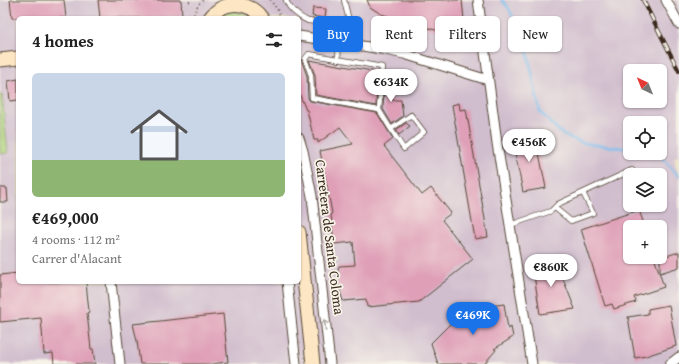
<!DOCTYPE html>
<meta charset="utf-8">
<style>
body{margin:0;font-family:"Gentium Book Plus",serif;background:#f2f2f2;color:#222;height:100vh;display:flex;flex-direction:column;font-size:15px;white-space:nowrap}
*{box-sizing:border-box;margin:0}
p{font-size:13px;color:#767676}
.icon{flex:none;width:22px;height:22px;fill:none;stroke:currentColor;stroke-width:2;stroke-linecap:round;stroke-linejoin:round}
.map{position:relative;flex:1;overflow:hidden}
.details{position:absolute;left:16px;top:16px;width:285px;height:268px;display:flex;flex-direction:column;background:#fff;border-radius:6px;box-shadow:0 1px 3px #0004}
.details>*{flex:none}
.banner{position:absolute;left:313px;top:16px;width:306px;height:36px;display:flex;gap:8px}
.needle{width:26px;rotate:317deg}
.buttons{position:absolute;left:623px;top:64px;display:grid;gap:8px}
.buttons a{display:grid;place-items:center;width:44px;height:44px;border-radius:6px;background:#fff;box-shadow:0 1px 3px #0004;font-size:20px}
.price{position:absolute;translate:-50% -34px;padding:0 9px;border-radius:14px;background:#fff;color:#222;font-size:13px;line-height:26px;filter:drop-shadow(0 1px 2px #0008)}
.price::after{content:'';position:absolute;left:50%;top:24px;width:12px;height:9px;margin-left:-6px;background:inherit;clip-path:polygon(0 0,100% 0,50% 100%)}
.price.selected{background:#1a73e8;color:#fff}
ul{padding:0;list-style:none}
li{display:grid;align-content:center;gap:8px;height:212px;padding:0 16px}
li span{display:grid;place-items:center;height:124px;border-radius:6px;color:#555}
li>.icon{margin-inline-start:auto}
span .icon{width:72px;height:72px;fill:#fffc;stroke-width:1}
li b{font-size:17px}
h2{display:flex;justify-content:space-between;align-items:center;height:48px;padding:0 16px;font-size:17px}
.chip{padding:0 14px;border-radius:6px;background:#fff;box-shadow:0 1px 3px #0004;font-size:14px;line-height:36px}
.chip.selected{background:#1a73e8;color:#fff}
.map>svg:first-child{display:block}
</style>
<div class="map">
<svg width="679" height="364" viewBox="0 0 679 364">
<rect width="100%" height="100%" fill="#f7f3e8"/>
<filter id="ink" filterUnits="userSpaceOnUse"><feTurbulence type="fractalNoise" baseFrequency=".025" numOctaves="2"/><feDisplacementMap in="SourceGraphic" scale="8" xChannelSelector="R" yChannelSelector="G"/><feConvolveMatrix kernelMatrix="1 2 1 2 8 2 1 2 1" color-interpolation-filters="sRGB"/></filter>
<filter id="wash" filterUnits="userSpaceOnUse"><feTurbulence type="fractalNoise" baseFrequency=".012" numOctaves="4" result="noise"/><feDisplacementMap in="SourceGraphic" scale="16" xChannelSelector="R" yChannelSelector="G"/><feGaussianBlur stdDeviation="0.9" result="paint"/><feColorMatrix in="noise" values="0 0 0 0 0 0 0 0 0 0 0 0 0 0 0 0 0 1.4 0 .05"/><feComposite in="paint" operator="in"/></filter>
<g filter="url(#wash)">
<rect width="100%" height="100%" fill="#eae3c2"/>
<path fill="#d0bdcd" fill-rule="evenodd" d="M0,0H679V155L674,158L679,178V364H0ZM18,18H299V282H18ZM630,71H660V101H630ZM630,123H660V153H630ZM630,175H660V205H630ZM630,227H660V257H630Z"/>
<path fill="#add47e" stroke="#747f4e" d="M233,11L245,13L252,18H219L227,12Z
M0,95H2L8,153L0,154Z"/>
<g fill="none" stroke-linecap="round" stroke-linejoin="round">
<path stroke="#75baec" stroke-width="2.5" d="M502,0L509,9L526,45L540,112L563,135L583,143L630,149
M652,153L660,156L679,176"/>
</g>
<g id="blocks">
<path fill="#df9fb7" d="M10,0H64L66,18H12Z
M98,0H181L182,16L151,18H100Z
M367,0H462L466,39L381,14L370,7Z
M313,8L326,9L325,18L312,16Z
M299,58L301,59L307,76L308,98L310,101L377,113L393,139L384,146L422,195L431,188L451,213L442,220L473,259L419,302L367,307L366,299L343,301L338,284V270L339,266L355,265L353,242L334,244L331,214L332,213L320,151L353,144L340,127L318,143V140H314L307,110H306L299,93Z
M309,60L378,72L376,106L316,95L315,75Z
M389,72L392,100H401L403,116L392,124L383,109L385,73Z
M18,79V100L10,101L8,81Z
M459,103L460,110L466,109L488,237L475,239L452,105Z
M406,123L410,126L399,135L396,130Z
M535,133L546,188L523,192L512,138Z
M0,188H7L8,202H0Z
M639,210L645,227H630V257H654L664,287L634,297L636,302L614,309L612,304L605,306L581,229Z
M679,252V267L660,273V258Z
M555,259L575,309L540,314L532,262Z
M18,273V282H86L89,312L87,313L91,349H93L95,364H54L53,353L44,354L41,318L0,322V275Z
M504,304L508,329L511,327L513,337L494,349L496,350L484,364H438L431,343L464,310Z
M669,305L676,346L646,356L635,358L628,317L648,314V309Z
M223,314L228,362L211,364H140L137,341L133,324Z"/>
</g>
</g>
<g filter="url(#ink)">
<use href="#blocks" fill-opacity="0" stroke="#554637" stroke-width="1"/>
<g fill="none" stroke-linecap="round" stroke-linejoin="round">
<g stroke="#554637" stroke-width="6">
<path id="lane" d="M286,0C289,9 299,17 308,21L350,25
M344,0L350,25L349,43
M309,54L382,67L379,110L312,98L311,75L305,59Z
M338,60L339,42
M379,110C387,123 395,136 404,149L424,132L411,115L391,129
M555,208L571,221L593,213L583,193
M510,225L551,211L558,204L632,170"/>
</g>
<g stroke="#554637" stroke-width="11">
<path id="street" d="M478,0L497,143L532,364
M666,0L679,24
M299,36L381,49L404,54L488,80
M299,138L303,151L312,196L330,364
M111,282L120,364
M287,282L296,364
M670,364L679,357"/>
</g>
<g stroke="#554637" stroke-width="15">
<path id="secondary" d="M210,18C223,0 248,0 262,18
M0,60L18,58
M299,232L313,364"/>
</g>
<path stroke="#554637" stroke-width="1.5" stroke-dasharray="1 3" stroke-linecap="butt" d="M270,0L277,9L281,18
M189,2L192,0
M192,18L198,5L203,0"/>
<use href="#lane" stroke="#fff" stroke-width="4.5"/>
<use href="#street" stroke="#fff" stroke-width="9"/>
<use href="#secondary" stroke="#fce6c4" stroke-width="13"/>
<g stroke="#3b2a1e" stroke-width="4">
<path id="rail" d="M643,0L679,71"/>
</g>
<use href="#rail" stroke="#f7f3e8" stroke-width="2.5" stroke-dasharray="8" stroke-linecap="butt"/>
</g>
<defs><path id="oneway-shaft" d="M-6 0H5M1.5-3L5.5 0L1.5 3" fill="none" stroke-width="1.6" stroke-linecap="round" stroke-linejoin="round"/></defs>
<use stroke="#a79f9a" href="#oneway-shaft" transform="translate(325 325) rotate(-96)"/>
</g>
<g text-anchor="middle" stroke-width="3.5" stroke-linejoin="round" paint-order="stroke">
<g font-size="14" fill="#3b2a1e" stroke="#f7f3e8">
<text transform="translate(330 237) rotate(83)" y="5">Carretera de Santa Coloma</text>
</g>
</g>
</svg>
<div class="buttons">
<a><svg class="needle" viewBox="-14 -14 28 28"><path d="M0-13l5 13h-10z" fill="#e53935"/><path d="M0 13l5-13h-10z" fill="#767676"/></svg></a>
<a><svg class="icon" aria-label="locate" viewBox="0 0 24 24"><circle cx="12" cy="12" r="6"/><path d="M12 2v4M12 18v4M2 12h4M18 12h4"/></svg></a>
<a><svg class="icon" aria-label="layers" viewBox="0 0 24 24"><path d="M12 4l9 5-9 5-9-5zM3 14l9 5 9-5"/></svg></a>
<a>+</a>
</div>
<b class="price" style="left:391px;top:103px">€634K</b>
<b class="price" style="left:529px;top:163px">€456K</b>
<b class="price" style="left:551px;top:288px">€860K</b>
<b class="price selected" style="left:473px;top:336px">€469K</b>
<div class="banner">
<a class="chip selected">Buy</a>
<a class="chip">Rent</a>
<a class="chip">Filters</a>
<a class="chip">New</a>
</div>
<section class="details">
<h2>4 homes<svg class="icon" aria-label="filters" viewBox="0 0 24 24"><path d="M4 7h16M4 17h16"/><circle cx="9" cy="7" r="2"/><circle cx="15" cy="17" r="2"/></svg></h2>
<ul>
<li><span style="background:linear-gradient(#c9d6e8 70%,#8fb573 0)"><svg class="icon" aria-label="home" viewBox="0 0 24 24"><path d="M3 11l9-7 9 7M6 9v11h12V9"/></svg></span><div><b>€469,000</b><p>4 rooms · 112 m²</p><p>Carrer d'Alacant</p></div></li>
</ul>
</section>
</div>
